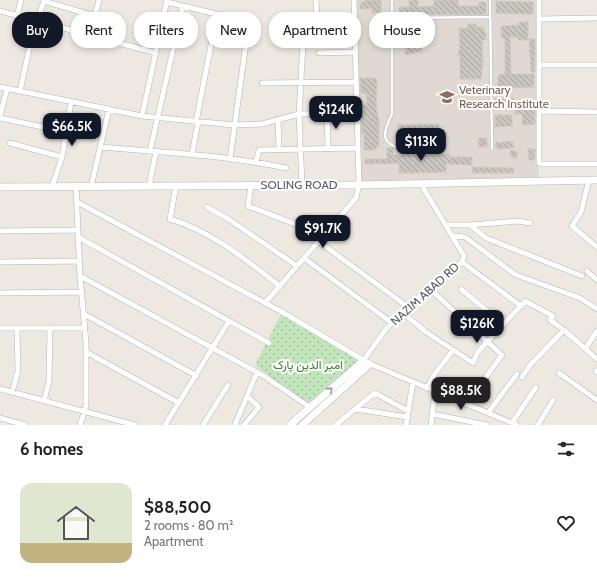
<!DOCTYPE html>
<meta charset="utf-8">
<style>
body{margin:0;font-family:Cabin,Vazirmatn,sans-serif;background:#f2f2f2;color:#222;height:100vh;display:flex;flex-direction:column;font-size:15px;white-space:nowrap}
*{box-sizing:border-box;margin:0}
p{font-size:13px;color:#767676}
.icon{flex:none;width:22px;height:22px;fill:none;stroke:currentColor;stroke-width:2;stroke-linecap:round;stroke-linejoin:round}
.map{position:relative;height:425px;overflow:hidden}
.panel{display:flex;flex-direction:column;background:#fff;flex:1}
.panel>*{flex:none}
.guide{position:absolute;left:12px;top:12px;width:573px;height:36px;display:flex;gap:8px}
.price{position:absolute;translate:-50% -34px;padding:0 9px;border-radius:8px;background:#111827;color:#fff;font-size:13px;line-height:26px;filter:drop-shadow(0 1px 2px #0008)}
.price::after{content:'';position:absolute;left:50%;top:24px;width:12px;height:9px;margin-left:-6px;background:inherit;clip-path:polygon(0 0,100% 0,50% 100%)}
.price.on{background:#222;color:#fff}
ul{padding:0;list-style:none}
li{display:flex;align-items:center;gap:12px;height:100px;padding:0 20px}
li+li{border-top:1px solid #e0e0e0}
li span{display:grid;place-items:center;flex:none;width:112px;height:80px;border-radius:12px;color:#555}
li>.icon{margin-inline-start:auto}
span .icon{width:48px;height:48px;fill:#fffc;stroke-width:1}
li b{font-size:17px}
h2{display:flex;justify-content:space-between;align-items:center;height:48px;padding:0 20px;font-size:17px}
.pill{padding:0 14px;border-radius:16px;background:#fff;box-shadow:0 2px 6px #0003;font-size:14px;line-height:36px}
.pill.on{background:#111827;color:#fff}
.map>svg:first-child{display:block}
</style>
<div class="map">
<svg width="597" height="425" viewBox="0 0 597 425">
<defs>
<pattern id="park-dots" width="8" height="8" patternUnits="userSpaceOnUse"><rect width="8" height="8" fill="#c2e5bb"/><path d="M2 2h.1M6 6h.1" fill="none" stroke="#a1bd9b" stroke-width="1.8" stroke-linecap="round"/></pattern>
<pattern id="building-back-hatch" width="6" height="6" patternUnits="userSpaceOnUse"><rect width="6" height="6" fill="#c9c5bf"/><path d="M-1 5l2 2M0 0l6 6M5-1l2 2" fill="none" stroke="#a6a39f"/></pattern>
</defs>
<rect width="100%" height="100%" fill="#ede8e0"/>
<path fill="#dfd9d1" d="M354,0H536L539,181L359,185Z"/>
<path fill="url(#park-dots)" d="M282,312L363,361L310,407L255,365Z"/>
<path fill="url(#building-back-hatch)" stroke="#d1c8be" d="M381,0V12L372,13V8L360,9V3L363,2V1Z
M409,0H418V7L434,6V0H458V6H479V2H486V14L399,15V7H409Z
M496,1L533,2V14L496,13Z
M519,22H528V40H518V37H510L511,74H534V87L498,88V75L505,74V38H501V26L519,25Z
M468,24H476V27H484V33H486V40H482L483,63L481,79H460V56H458V51H460L459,28H468Z
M529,39H535V72H531Z
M420,42L422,51L406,55L404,46Z
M360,78H376L377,81L376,106L379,122V146L373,150H364V134H362L361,105H367L366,93H361Z
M495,98H513L514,102H495Z
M515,110H535V124L522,125V114H515Z
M495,115H512V126L495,127Z
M424,124H439L438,135L398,136V125Z
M478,138H487V147H479Z
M513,141V148L497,149L496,147L495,143Z
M387,148H393V155L449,154L450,157H472V165L446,164V172L412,173H399V163L365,164V159H387Z
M528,149H535V160H529Z
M511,150L516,151L518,153L515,159L510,156Z
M472,167L513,168L514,173H472Z"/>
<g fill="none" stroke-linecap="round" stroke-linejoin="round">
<g stroke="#b1b5b9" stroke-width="3.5">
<path id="lane" d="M392,0V114C389,120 385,128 385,135C385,154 431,149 444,148
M490,0L492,149
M393,18L490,17"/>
</g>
<g stroke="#b1b5b9" stroke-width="6">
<path id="street" d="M539,0V163L542,164H597
M167,2L249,22L230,159
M0,11L156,53
M17,16L21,0
M539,19L597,18
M90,35L99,0
M319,53L355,52
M539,65H597
M262,83L356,82
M0,87L142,116L234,125L262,124L299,114L357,112
M20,91L32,36L44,1L95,16
M539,111L597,112
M327,113L328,149
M0,116L7,89
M142,116L167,0
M0,118L66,132
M278,119L279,150
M196,122L217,14
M10,143L62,157
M100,147C162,152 224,155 286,168
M150,151L183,6
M192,155L198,122
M256,162L259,150L358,148
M589,180L581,212L572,226L597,247
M302,185L299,114L303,44L316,42L318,39L316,0
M149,186L156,152
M176,186L170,219C211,231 246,260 280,286
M251,186L248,206L324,235
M52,187L62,157L71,102
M76,187L80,276L86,343V406L80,425
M91,187L109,109
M77,202L282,312L370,364L517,425
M207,207L230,220L297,266
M447,225H470L486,238L582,276
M470,225L518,221L530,223
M0,231L78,230
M454,236L465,237L516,275L580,298L597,309
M78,237L269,343
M318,241L408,307
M304,258L392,323
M0,262L80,261
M462,262L521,306
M587,271L597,280
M80,276L264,376L311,408
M430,289L502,355L466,404
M461,289L504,325
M0,293L82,292
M265,303L356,198L359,185L354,0
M403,313L426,332L473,363L477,353L525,301L553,316L550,320L564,330L597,359
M84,314L197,376
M0,328H85
M585,349L597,331
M86,352L179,403
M363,361L386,329L413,302L462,262L464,256L421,184
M596,371L597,372
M559,373L597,400
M522,377L530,365L564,330
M427,388L434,375L453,350
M0,389L135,425
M12,392L18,371L17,328
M44,401L49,381L50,328
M355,409L375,393L408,411
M488,413L517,374
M432,414L487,425
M0,418L25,425
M512,423L536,387
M165,425L229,321
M203,425L228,385
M235,425L257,372
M244,425L259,407L248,397
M336,425L355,409L408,417
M406,425L413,382
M431,425L435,392
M538,425L553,400"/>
</g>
<g stroke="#b2b7bc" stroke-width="8">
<path id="secondary" d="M0,187L359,185L597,180
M290,425L363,361
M302,425L370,364"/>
</g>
<use href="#lane" stroke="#fff" stroke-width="2.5"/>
<use href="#street" stroke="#fff" stroke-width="5"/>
<use href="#secondary" stroke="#fff" stroke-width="7"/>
</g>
<defs><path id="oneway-chevron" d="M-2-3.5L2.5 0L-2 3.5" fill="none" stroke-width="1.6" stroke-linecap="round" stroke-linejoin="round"/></defs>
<use stroke="#9b9ea1" href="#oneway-chevron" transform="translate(330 390) rotate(-41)"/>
<defs>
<g id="university-bare" transform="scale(1.2)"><path d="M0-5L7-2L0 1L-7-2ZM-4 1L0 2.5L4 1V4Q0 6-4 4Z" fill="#8d6e63" stroke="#fff" stroke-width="2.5" paint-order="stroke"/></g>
</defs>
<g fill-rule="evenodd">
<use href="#university-bare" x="447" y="97"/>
</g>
<g text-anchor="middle" stroke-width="4" stroke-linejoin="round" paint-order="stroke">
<g font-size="12" fill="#785e54" stroke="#fff" text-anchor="start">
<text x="459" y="94">Veterinary<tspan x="459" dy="14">Research Institute</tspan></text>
</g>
<g font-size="12" fill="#595e62" stroke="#fff">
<text x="299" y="189">SOLING ROAD</text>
<text transform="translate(425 294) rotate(-42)" y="4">NAZIM ABAD RD</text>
</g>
<g font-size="12" fill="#3a8130" stroke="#fff">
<text x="308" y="369">امیر الدین پارک</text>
</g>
</g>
</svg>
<b class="price" style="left:336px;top:130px">$124K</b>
<b class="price" style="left:72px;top:147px">$66.5K</b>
<b class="price" style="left:421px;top:162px">$113K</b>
<b class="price" style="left:323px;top:249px">$91.7K</b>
<b class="price" style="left:477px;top:344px">$126K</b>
<b class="price on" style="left:461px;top:411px">$88.5K</b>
<div class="guide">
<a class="pill on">Buy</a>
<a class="pill">Rent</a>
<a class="pill">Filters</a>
<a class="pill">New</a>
<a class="pill">Apartment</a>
<a class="pill">House</a>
</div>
</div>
<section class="panel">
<h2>6 homes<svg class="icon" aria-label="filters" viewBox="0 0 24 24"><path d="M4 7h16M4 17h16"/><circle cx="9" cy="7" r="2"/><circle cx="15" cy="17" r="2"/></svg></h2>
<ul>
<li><span style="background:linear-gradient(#dfe7d0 75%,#c2b280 0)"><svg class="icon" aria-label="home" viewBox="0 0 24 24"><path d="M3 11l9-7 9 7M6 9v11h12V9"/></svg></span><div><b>$88,500</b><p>2 rooms · 80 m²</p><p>Apartment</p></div><svg class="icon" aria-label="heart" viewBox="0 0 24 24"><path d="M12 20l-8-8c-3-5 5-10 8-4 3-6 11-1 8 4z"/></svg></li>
</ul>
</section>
